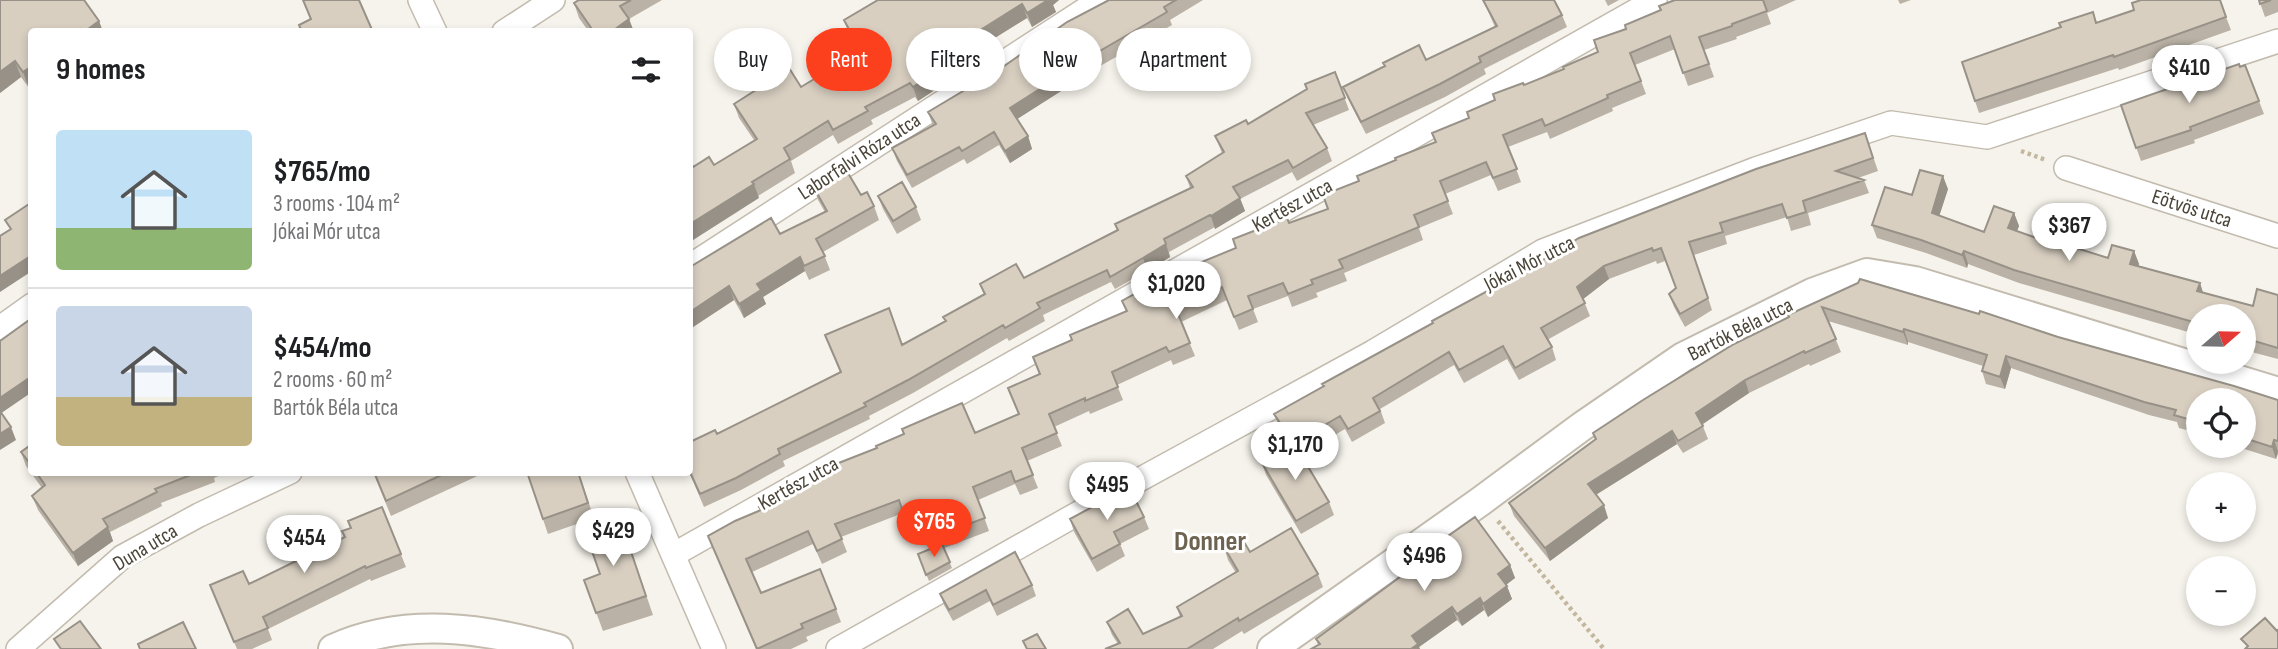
<!DOCTYPE html>
<meta charset="utf-8">
<style>
body{margin:0;font-family:"Sofia Sans Condensed",sans-serif;background:#f2f2f2;color:#202124;height:100vh;display:flex;flex-direction:column;font-size:26px;white-space:nowrap}
*{box-sizing:border-box;margin:0}
p{font-size:23px;color:#757577}
.icon{flex:none;width:38px;height:38px;fill:none;stroke:currentColor;stroke-width:2;stroke-linecap:round;stroke-linejoin:round}
.map{position:relative;flex:1;overflow:hidden}
.side{position:absolute;left:28px;top:28px;width:665px;height:448px;display:flex;flex-direction:column;background:#fff;border-radius:7px;box-shadow:0 4px 10px #0003}
.side>*{flex:none}
.guide{position:absolute;left:714px;top:28px;width:665px;height:63px;display:flex;gap:14px}
.needle{width:46px;rotate:70deg}
.buttons{position:absolute;left:2186px;top:304px;display:grid;gap:14px}
.buttons a{display:grid;place-items:center;width:70px;height:70px;border-radius:50%;background:#fff;box-shadow:0 4px 10px #0003;font-size:35px}
.price{position:absolute;translate:-50% -60px;padding:0 16px;border-radius:24px;background:#fff;color:#222;font-size:23px;line-height:46px;filter:drop-shadow(0 2px 4px #0008)}
.price::after{content:'';position:absolute;left:50%;top:42px;width:21px;height:16px;margin-left:-10px;background:inherit;clip-path:polygon(0 0,100% 0,50% 100%)}
.price.on{background:#fc3f1d;color:#fff}
ul{padding:0;list-style:none}
li{display:flex;align-items:center;gap:21px;height:175px;padding:0 28px}
li+li{border-top:2px solid #e0e0e0}
li span{display:grid;place-items:center;flex:none;width:196px;height:140px;border-radius:7px;color:#555}
li>.icon{margin-inline-start:auto}
span .icon{width:84px;height:84px;fill:#fffc;stroke-width:1}
li b{font-size:30px}
h2{display:flex;justify-content:space-between;align-items:center;height:84px;padding:0 28px;font-size:30px}
.tag{padding:0 24px;border-radius:32px;background:#fff;box-shadow:0 4px 10px #0003;font-size:24px;line-height:63px}
.tag.on{background:#fc3f1d;color:#fff}
.map>svg:first-child{display:block}
</style>
<div class="map">
<svg width="2278" height="649" viewBox="0 0 2278 649">
<rect width="100%" height="100%" fill="#f6f3ec"/>
<g fill="none" stroke-linecap="round" stroke-linejoin="round">
<g stroke="#c2bbae" stroke-width="26">
<path id="minor" d="M420,0L435,32
M504,32L553,0
M2066,168L2278,236
M690,266L1100,0
M0,328L32,305
M637,472L714,649
M673,555L1655,0
M18,649L122,557L199,515L290,472
M838,649L1084,510L1373,352L1543,251L1756,169L1891,123L1987,137L2278,41"/>
</g>
<g stroke="#c2bbae" stroke-width="32">
<path id="tertiary" d="M333,649C405,616 484,628 558,649
M1272,649L1481,501L1581,427L1683,357L1812,293L1867,273L1915,281L2278,392"/>
</g>
<path stroke="#c4b79f" stroke-width="4.5" stroke-dasharray="3.5 3.5" stroke-linecap="butt" d="M2021,151L2046,160
M1498,521L1604,649"/>
<use href="#minor" stroke="#fff" stroke-width="23"/>
<use href="#tertiary" stroke="#fff" stroke-width="28"/>
</g>
<path fill="#bab2a6" d="M0,0L99,21L103,32H32L29,88L21,77L0,93Z
M579,0H662L629,19L634,32H589L579,18L574,3Z
M878,0H1059L1053,5L1056,12L1032,27L1027,18L977,49L979,54L951,71L953,78L918,101L915,97L871,120L873,124L838,144L833,135L791,161L795,173L758,196L759,198L693,167L714,165L754,140L739,118L734,104L764,85L747,59L742,45L801,87L843,62L839,52L854,43L849,34L844,20Z
M1109,0H1203L1170,20L1172,25L1102,65L1017,119L1028,136L1032,149L1010,163L999,145L967,164L964,159L912,188L897,161L892,148L933,126L928,112Z
M1483,0L1562,15L1567,27L1484,69L1486,74L1445,97L1366,134L1348,99L1343,87L1426,60L1495,27Z
M1605,0H1619L1608,6Z
M1675,0H1796L1767,13L1771,24L1736,37L1737,39L1704,50L1714,77L1688,86L1675,49L1635,65L1646,94L1612,108L1613,111L1550,139L1547,132L1508,147L1521,182L1498,191L1491,175L1445,194L1453,214L1419,228L1423,240L1344,273L1347,281L1316,293L1318,297L1292,307L1288,296L1253,309L1258,322L1239,330L1227,300L1181,322L1195,356L1173,365L1171,360L1117,385L1123,400L1090,414L1089,411L1054,427L1062,446L1027,461L1038,488L1020,495L1015,484L978,500L989,531L944,548L952,568L929,581L918,554L942,544L930,516L908,525L903,513L841,537L847,552L822,564L813,544L752,572L761,593L836,609L841,622L806,637L808,641L791,649H756L708,536L975,433L1019,415L1008,388L1039,374L1033,357L1072,340L1126,312L1122,301L1289,223L1328,209L1359,181L1396,160L1435,142L1469,118L1495,100L1524,85L1564,69L1598,52L1626,29L1661,10Z
M1898,0H1911L1900,4Z
M2259,0H2278V12L2265,17Z
M2226,17L2231,30L2119,70L2118,68L1979,113L1962,62L2097,23Z
M2245,65L2264,114L2194,140L2195,143L2141,161L2121,105Z
M1335,72L1349,110L1313,125L1327,148L1332,161L1297,181L1292,172L1240,199L1245,211L1215,229V227L1169,252L1170,257L1147,271L1115,289L1111,282L1043,315L1045,321L1009,341L1007,338L913,393L869,416L870,419L783,461L785,466L741,490L704,507L689,472L717,434L840,372L825,335L902,345L945,321L943,317L984,295L980,284L1024,278L1117,230L1190,188L1186,176L1222,153L1215,136L1248,124Z
M1865,133L1878,171L1858,178L1864,180L1869,193L1808,213L1811,225L1791,231L1787,217L1725,236L1727,244L1694,255L1712,310L1685,327L1674,307L1669,294L1676,288L1665,261L1657,264L1656,261L1609,279L1583,299L1590,316L1547,340L1552,347L1556,360L1519,380L1507,359L1464,383L1454,365L1380,409L1385,423L1352,442L1345,429L1301,455L1329,502L1334,515L1301,534L1266,475L1262,463L1291,445L1279,427L1274,414Z
M813,186L861,195L874,206L879,220L823,252L830,270L809,280L805,271L763,297L766,304L744,318L734,300L690,329L780,234L825,212L818,200Z
M1948,189L1939,216L1984,232L2014,213L2019,226L2017,231L2051,243L2108,258L2134,251L2139,264L2138,266L2200,283L2203,293L2253,306L2278,295V359L2244,350V317H2198V339L2196,338L2195,334L2019,283L1968,264L1967,268L1926,253L1877,238L1872,225L1912,195Z
M878,196L916,207L921,220L897,234L883,209Z
M1858,283L1979,314L2278,400V454L2276,459L2235,446H2244V401H2198V433L2179,428L2177,422L2149,415L2011,368L2005,389L1986,384L1982,371L1983,366L1908,342V345L1828,321L1841,352L1810,366L1809,364L1749,393L1702,424L1708,439L1683,453L1677,444L1596,495L1608,518L1550,561L1514,516L1509,503L1595,440L1593,433Z
M32,444V472H228L214,478L215,482L161,503L162,506L110,532L113,541L78,566L38,510L32,496L42,488L26,466L21,452Z
M373,472H486L391,516Z
M527,472H578L594,518L548,534Z
M382,507L406,567L371,581L370,579L268,629L272,640L252,649H237L210,585L249,584L345,537L351,528Z
M1144,517L1149,529L1120,544L1125,556L1097,572L1074,532L1070,519Z
M620,519L653,615L603,631L584,580L600,574Z
M1224,547L1250,552L1318,574L1323,587L1244,634L1242,631L1213,649H1105L1118,644L1112,635L1107,622L1143,634L1180,617L1177,607L1236,573L1228,560Z
M1510,565L1515,578L1506,585L1512,599L1488,617L1484,610L1462,626L1457,620L1419,647L1420,649H1311L1318,645L1316,639L1403,575L1401,569Z
M1032,585L1036,596L997,616L990,601L953,621L944,605L940,594Z"/>
<path fill="#979187" d="M1048,0H1059L1053,5L1056,12L1032,27L1027,13Z
M1022,4L1027,18L977,49L971,36Z
M629,19L634,32H611Z
M99,21L103,32H84Z
M1098,52L1102,65L1014,121L1010,108Z
M15,61L21,77L0,93V72Z
M948,64L953,78L918,101L913,87Z
M32,66V87L29,88L23,72Z
M1028,136L1032,149L1010,163L1005,151Z
M1943,176L1948,189L1936,226L1932,213Z
M754,184L759,198L690,242V224Z
M1240,198L1245,211L1215,229L1211,216Z
M2014,213L2019,226L2013,241L2008,228Z
M1166,244L1170,257L1147,271L1143,258Z
M1964,251L1968,264L1967,268L1962,255Z
M2134,251L2139,264L2135,277L2130,264Z
M29,257L32,263V271L0,292V276Z
M800,257L805,271L763,297L766,304L744,318L739,304L757,284Z
M1604,266L1609,279L1582,300L1577,287Z
M2200,283L2204,296L2197,291Z
M729,286L734,300L690,329V312Z
M1904,329L1908,342V345L1903,332Z
M2006,356L2011,368L2005,389L2000,377Z
M32,376V392L0,414V398Z
M1745,380L1749,393L1700,426L1696,413Z
M11,427L16,440L0,450V434Z
M1672,431L1677,444L1592,497L1588,484Z
M2274,440L2278,451L2276,459L2272,447Z
M1604,505L1608,518L1550,561L1545,548Z
M108,527L113,541L78,566L73,553Z
M1510,565L1515,578L1503,587L1498,574Z
M1507,586L1512,599L1488,617L1483,604Z
M1480,598L1484,610L1462,626L1457,614Z
M1452,607L1457,620L1419,647L1420,649H1411L1412,636Z"/>
<path fill="#d8cfc1" stroke="#979187" stroke-width="2" d="M0,0H84L99,21L84,32H82L80,29L76,32H32V66L23,72L15,61L0,72Z
M303,0H359L373,32H302L299,25L311,19Z
M579,0H631L620,6L629,19L611,32H594L574,3Z
M878,0H1048L1027,13L1022,4L971,36L974,40L944,58L948,64L913,87L910,83L865,107L868,111L833,130L828,121L784,148L790,159L752,182L754,184L690,224V161L693,167L709,157L714,165L757,139L734,104L767,83L742,45L765,30L801,87L844,61L839,52L856,42L844,20Z
M1109,0H1176L1164,7L1167,12L1098,52L1010,108L1028,136L1005,151L994,132L962,151L959,147L907,175L892,148L936,124L928,112L1000,69L1067,22Z
M1483,0H1554L1562,15L1479,57L1481,62L1440,84L1361,122L1343,87L1385,66L1383,63L1419,45L1426,60L1497,26Z
M1675,0H1763L1767,11L1732,24V26L1699,37L1709,64L1683,73L1670,36L1630,53L1641,81L1607,95L1608,98L1545,126L1542,119L1503,135L1517,169L1493,178L1486,162L1440,181L1448,201L1414,215L1419,227L1339,260L1343,268L1311,280L1313,284L1288,294L1283,283L1248,296L1253,309L1234,317L1222,287L1176,309L1190,343L1169,352L1166,347L1112,372L1118,387L1085,401V398L1049,414L1057,433L1022,448L1033,475L1015,482L1011,471L973,487L985,518L939,535L925,503L903,512L899,500L835,524L842,539L817,551L808,531L746,559L761,593L820,569L836,609L801,624L803,628L757,649L708,536L735,521L761,510L759,507L823,478L821,472L831,466L877,448L876,446L904,434L902,429L962,403L975,433L1019,414L1008,388L1040,374L1033,357L1072,340L1070,335L1127,311L1122,301L1165,277L1236,248L1233,239L1287,218L1289,223L1328,209L1323,195L1359,181L1357,176L1396,160L1395,158L1436,142L1432,133L1469,118L1467,112L1495,100L1493,94L1523,83L1524,85L1564,69L1563,67L1598,52L1594,40L1626,29L1625,25L1661,10L1659,6Z
M2141,0H2220L2226,17L2114,57L2113,55L1975,101L1962,62L2061,27L2059,23L2093,12L2096,23L2134,10L2132,3Z
M2259,0H2271L2260,4Z
M2239,64L2240,67L2245,65L2259,101L2190,127L2191,130L2136,148L2121,105Z
M1335,72L1345,98L1306,113L1327,148L1293,168L1288,160L1233,187L1240,198L1211,216L1210,215L1164,239L1166,244L1143,258L1110,277L1107,270L1037,303L1040,308L1005,328L1003,325L908,380L864,403L866,406L778,449L780,454L736,478L700,494L690,472V442L715,430L717,434L841,372L825,335L889,308L902,345L946,321L943,317L985,294L980,284L1016,264L1024,278L1118,230L1115,224L1193,187L1186,176L1224,152L1215,136L1246,120L1248,124L1307,89L1305,84Z
M1865,133L1873,158L1836,171L1864,180L1803,201L1806,212L1787,218L1782,204L1720,223L1723,232L1689,242L1708,298L1680,314L1669,294L1676,288L1661,248L1653,251L1652,248L1604,266L1577,287L1585,303L1541,328L1552,347L1515,368L1503,346L1459,370L1449,352L1373,398L1380,411L1348,429L1340,416L1294,443L1274,414L1324,386L1322,384L1433,323L1432,321L1528,269L1579,238L1756,169Z
M845,168L861,195L867,192L874,206L816,239L825,256L804,266L800,257L757,284L761,290L739,304L729,286L690,312V267L771,218L780,234L827,211L813,186Z
M1920,170L1943,176L1932,213L1984,232L1994,206L2014,213L2008,228L2051,243V240L2108,258L2112,245L2134,251L2130,264L2200,283L2197,291L2253,306L2257,289L2278,295V348L2244,338V317H2198V327L2192,325L2193,322L2014,270L1964,251L1962,255L1921,240L1872,225L1885,187L1912,195Z
M902,182L916,207L893,221L878,196Z
M32,202V260L29,257L0,276V236L11,229L5,220Z
M1860,279L1979,314L1980,311L2058,337L2234,386L2278,400V441L2274,440L2272,447L2244,438V401H2198V422L2174,415L2176,410L2144,402L2006,356L2000,377L1982,371L1987,355L1904,329L1903,332L1822,307L1836,339L1805,353L1804,351L1745,380L1696,413L1703,426L1678,441L1672,431L1588,484L1604,505L1545,548L1509,503L1596,439L1593,433L1643,400L1734,344L1789,317L1788,315L1858,283Z
M32,318V376L0,398V341Z
M0,411L11,427L0,434Z
M1294,443L1329,502L1296,521L1262,463Z
M32,444V466L21,452Z
M36,472H198L155,489L157,492L103,519L108,527L73,553L32,496L45,485Z
M374,472H448L386,501Z
M527,472H578L588,503L543,519Z
M1129,487L1144,517L1114,532L1120,544L1092,559L1070,519Z
M382,507L401,554L366,568L365,566L263,617L268,628L234,642L210,585L243,571L249,584L345,537L342,531L351,528L348,521Z
M1475,517L1510,565L1498,574L1507,586L1483,604L1480,598L1457,614L1452,607L1412,636L1418,644L1411,649H1311L1320,644L1316,639L1404,574L1401,569Z
M620,519L646,596L596,613L584,580L600,574L585,531Z
M1291,528L1318,574L1239,621L1238,618L1187,649H1105L1120,643L1107,622L1128,609L1143,634L1182,616L1177,607L1238,571L1224,547L1241,537L1250,552Z
M942,544L950,562L926,575L918,554Z
M1015,552L1032,585L993,605L986,590L949,610L940,594Z
M2265,618L2277,631L2278,630V649H2245L2248,646L2241,639Z
M80,621L101,649H61L54,639Z
M183,622L196,649H140L138,644Z
M1037,634L1046,649H1027L1023,641Z"/>
<g text-anchor="middle" stroke-width="6" stroke-linejoin="round" paint-order="stroke">
<g font-size="21" fill="#4b4439" stroke="#fff">
<text transform="translate(859 156) rotate(-33)" y="7">Laborfalvi Róza utca</text>
<text transform="translate(1292 205) rotate(-29)" y="7">Kertész utca</text>
<text transform="translate(2192 208) rotate(18)" y="7">Eötvös utca</text>
<text transform="translate(1529 263) rotate(-27)" y="7">Jókai Mór utca</text>
<text transform="translate(1740 329) rotate(-27)" y="7">Bartók Béla utca</text>
<text transform="translate(798 483) rotate(-29)" y="7">Kertész utca</text>
<text transform="translate(145 547) rotate(-31)" y="7">Duna utca</text>
</g>
<g font-size="28" font-weight="bold" fill="#6e6250" stroke="#fff">
<text x="1210" y="550">Donner</text>
</g>
</g>
</svg>
<div class="buttons">
<a><svg class="needle" viewBox="-14 -14 28 28"><path d="M0-13l5 13h-10z" fill="#e53935"/><path d="M0 13l5-13h-10z" fill="#757577"/></svg></a>
<a><svg class="icon" aria-label="locate" viewBox="0 0 24 24"><circle cx="12" cy="12" r="6"/><path d="M12 2v4M12 18v4M2 12h4M18 12h4"/></svg></a>
<a>+</a>
<a>−</a>
</div>
<b class="price" style="left:2189px;top:105px">$410</b>
<b class="price" style="left:2069px;top:263px">$367</b>
<b class="price" style="left:1176px;top:321px">$1,020</b>
<b class="price" style="left:1295px;top:482px">$1,170</b>
<b class="price" style="left:1107px;top:522px">$495</b>
<b class="price on" style="left:934px;top:559px">$765</b>
<b class="price" style="left:613px;top:568px">$429</b>
<b class="price" style="left:304px;top:575px">$454</b>
<b class="price" style="left:1424px;top:593px">$496</b>
<div class="guide">
<a class="tag">Buy</a>
<a class="tag on">Rent</a>
<a class="tag">Filters</a>
<a class="tag">New</a>
<a class="tag">Apartment</a>
</div>
<section class="side">
<h2>9 homes<svg class="icon" aria-label="filters" viewBox="0 0 24 24"><path d="M4 7h16M4 17h16"/><circle cx="9" cy="7" r="2"/><circle cx="15" cy="17" r="2"/></svg></h2>
<ul>
<li><span style="background:linear-gradient(#bfe0f5 70%,#8fb573 0)"><svg class="icon" aria-label="home" viewBox="0 0 24 24"><path d="M3 11l9-7 9 7M6 9v11h12V9"/></svg></span><div><b>$765/mo</b><p>3 rooms · 104 m²</p><p>Jókai Mór utca</p></div></li>
<li><span style="background:linear-gradient(#c9d6e8 65%,#c2b280 0)"><svg class="icon" aria-label="home" viewBox="0 0 24 24"><path d="M3 11l9-7 9 7M6 9v11h12V9"/></svg></span><div><b>$454/mo</b><p>2 rooms · 60 m²</p><p>Bartók Béla utca</p></div></li>
</ul>
</section>
</div>
